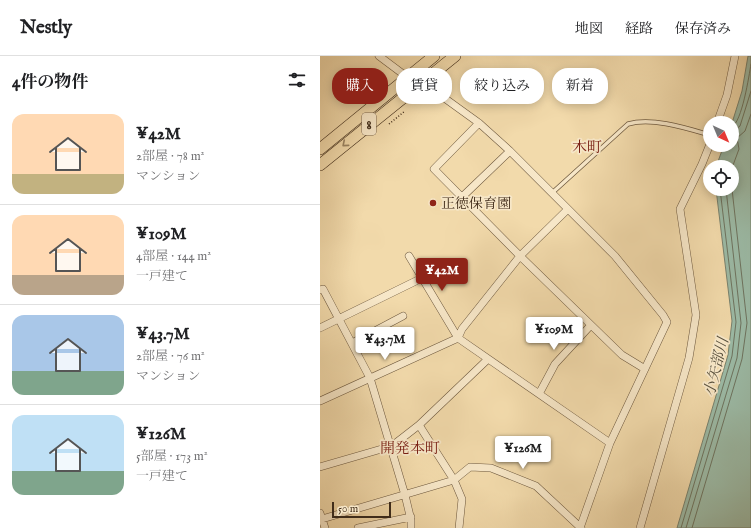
<!DOCTYPE html>
<html lang="ja">
<meta charset="utf-8">
<style>
body{margin:0;font-family:"IM FELL English","Noto Serif JP",serif;background:#f6f6f6;color:#202124;height:100vh;display:flex;flex-direction:column;font-size:15px;white-space:nowrap}
*{box-sizing:border-box;margin:0}
p{font-size:13px;color:#757577}
.icon{flex:none;width:22px;height:22px;fill:none;stroke:currentColor;stroke-width:2;stroke-linecap:round;stroke-linejoin:round}
.map{position:relative;flex:1;overflow:hidden}
.panel{display:flex;flex-direction:column;background:#fff;width:320px}
.panel>*{flex:none}
.top-card{position:absolute;left:12px;top:12px;width:359px;height:36px;display:flex;gap:8px}
.needle{width:26px;rotate:136deg}
.buttons{position:absolute;left:383px;top:60px;display:grid;gap:8px}
.buttons a{display:grid;place-items:center;width:36px;height:36px;border-radius:50%;background:#fff;box-shadow:0 2px 10px #0003;font-size:20px}
.scale{position:absolute;left:12px;bottom:10px;width:59px;box-sizing:border-box;padding-left:4px;border:2px solid #412d1a;border-top:0;font-size:11px;line-height:14px;white-space:nowrap;color:#412d1a;-webkit-text-stroke:3px #f7e7c8;paint-order:stroke}
.price{position:absolute;translate:-50% -34px;padding:0 9px;border-radius:4px;background:#fff;color:#222;font-size:13px;line-height:26px;filter:drop-shadow(0 1px 2px #0008)}
.price::after{content:'';position:absolute;left:50%;top:24px;width:12px;height:9px;margin-left:-6px;background:inherit;clip-path:polygon(0 0,100% 0,50% 100%)}
.price.current{background:#8f2418;color:#fff}
ul{padding:0;list-style:none}
li{display:flex;align-items:center;gap:12px;height:100px;padding:0 12px}
li+li{border-top:1px solid #e0e0e0}
li span{display:grid;place-items:center;flex:none;width:112px;height:80px;border-radius:12px;color:#555}
li>.icon{margin-inline-start:auto}
span .icon{width:48px;height:48px;fill:#fffc;stroke-width:1}
li b{font-size:17px}
h2{display:flex;justify-content:space-between;align-items:center;height:48px;padding:0 12px;font-size:17px}
.tag{padding:0 14px;border-radius:16px;background:#fff;box-shadow:0 2px 10px #0003;font-size:14px;line-height:36px}
.tag.current{background:#8f2418;color:#fff}
header{display:flex;align-items:center;gap:24px;box-sizing:border-box;height:56px;padding:0 20px;background:#fff;border-bottom:1px solid #e0e0e0}
header strong{font-size:19px}
nav{display:flex;gap:22px;margin-inline-start:auto;font-size:14px}
main{display:flex;flex:1;min-height:0}
.map>svg:first-child{display:block}
</style>
<header>
<strong>Nestly</strong>
<nav><a>地図</a><a>経路</a><a>保存済み</a></nav>
</header>
<main>
<section class="panel">
<h2>4件の物件<svg class="icon" aria-label="filters" viewBox="0 0 24 24"><path d="M4 7h16M4 17h16"/><circle cx="9" cy="7" r="2"/><circle cx="15" cy="17" r="2"/></svg></h2>
<ul>
<li><span style="background:linear-gradient(#ffd9b3 75%,#c2b280 0)"><svg class="icon" aria-label="home" viewBox="0 0 24 24"><path d="M3 11l9-7 9 7M6 9v11h12V9"/></svg></span><div><b>¥42M</b><p>2部屋 · 78 m²</p><p>マンション</p></div></li>
<li><span style="background:linear-gradient(#ffd9b3 75%,#b9a48a 0)"><svg class="icon" aria-label="home" viewBox="0 0 24 24"><path d="M3 11l9-7 9 7M6 9v11h12V9"/></svg></span><div><b>¥109M</b><p>4部屋 · 144 m²</p><p>一戸建て</p></div></li>
<li><span style="background:linear-gradient(#a9c7e8 70%,#7fa58c 0)"><svg class="icon" aria-label="home" viewBox="0 0 24 24"><path d="M3 11l9-7 9 7M6 9v11h12V9"/></svg></span><div><b>¥43.7M</b><p>2部屋 · 76 m²</p><p>マンション</p></div></li>
<li><span style="background:linear-gradient(#bfe0f5 70%,#7fa58c 0)"><svg class="icon" aria-label="home" viewBox="0 0 24 24"><path d="M3 11l9-7 9 7M6 9v11h12V9"/></svg></span><div><b>¥126M</b><p>5部屋 · 173 m²</p><p>一戸建て</p></div></li>
</ul>
</section>
<div class="map">
<svg width="431" height="472" viewBox="0 0 431 472">
<rect width="100%" height="100%" fill="#f2daab"/>
<filter id="stains"><feTurbulence type="fractalNoise" baseFrequency=".005" numOctaves="4"/><feColorMatrix values="0 0 0 0 .2 0 0 0 0 .09 0 0 0 0 .02 0 0 0 .5 -.17"/></filter>
<radialGradient id="worn" r=".72"><stop offset=".6" stop-color="#630" stop-opacity="0"/><stop offset="1" stop-color="#630" stop-opacity=".3"/></radialGradient>
<path fill="#9cbba7" stroke="#78826f" d="M428,0H431V472H357L408,299L412,265L396,133H412V111H396L404,89H412V67L422,35Z"/>
<g fill="none" stroke-linecap="round" stroke-linejoin="round">
<path stroke="#6e7460" stroke-width="1" d="M412,71C422,66 429,20 431,8
M412,76L420,70L431,35
M412,112L419,93L417,82L425,75L431,58
M361,472L412,300L416,266L400,133
M366,472L417,302L421,267L406,133
M372,472L422,303L427,267L412,133"/>
<g stroke="#6d583e" stroke-width="5">
<path id="service" d="M232,137L308,68C332,61 366,72 390,79"/>
</g>
<g stroke="#6d583e" stroke-width="8">
<path id="minor" d="M59,0L87,21L123,41L159,67L190,95L295,200L343,259L347,266L290,387L260,472
M159,67L114,113L200,200L302,299L325,313
M397,67L407,39L415,0
M142,141L190,95
M89,200L138,282L290,387
M0,234L3,233L50,322L85,439L91,464V472
M0,272L102,222
M32,287L83,260
M219,338L235,308L271,269
M0,345L138,282L142,273L200,200L248,153
M99,369L134,424L142,443L139,472
M0,411L72,390L99,369L167,304
M0,457L5,472
M2,463L134,424L150,411L171,412L216,430L261,472
M38,472L91,461
M320,472L369,302L376,259L360,153L382,108L390,88"/>
</g>
<g stroke="#412d1a" stroke-width="12">
<path id="trunk" d="M0,93L114,0
M0,109L135,0"/>
</g>
<path stroke="#412d1a" stroke-width="1.5" stroke-dasharray="1 2" stroke-linecap="butt" d="M69,68L85,55"/>
<use href="#service" stroke="#f7e7c8" stroke-width="3.5"/>
<use href="#minor" stroke="#f7e7c8" stroke-width="7"/>
<use href="#trunk" stroke="#f2daab" stroke-width="11"/>
</g>
<defs><path id="oneway-chevron" d="M-2-3.5L2.5 0L-2 3.5" fill="none" stroke-width="1.6" stroke-linecap="round" stroke-linejoin="round"/></defs>
<use stroke="#9a8462" href="#oneway-chevron" transform="translate(25 88) rotate(140)"/>
<circle fill="#8f2418" stroke="#f7e7c8" stroke-width="1.5" cx="113" cy="147" r="4"/>
<g text-anchor="middle" stroke-width="3.5" stroke-linejoin="round" paint-order="stroke">
<rect fill="#f7e7c8" stroke="#78654e" stroke-width="1" x="42" y="57" width="14" height="22" rx="3"/>
<g font-size="13" font-weight="bold" fill="#412d1a">
<text x="49" y="73">8</text>
</g>
<g font-size="14" fill="#412d1a" stroke="#f7e7c8" text-anchor="start">
<text x="121" y="152">正徳保育園</text>
</g>
<g font-size="15" fill="#7a1f14" stroke="#f7e7c8">
<text x="267" y="96">木町</text>
<text x="90" y="397">開発本町</text>
</g>
<g font-size="15" font-style="italic" fill="#58503d" stroke="#f7e7c8">
<text transform="translate(396 311) rotate(-76)" y="5">小矢部川</text>
</g>
</g>
<rect width="100%" height="100%" filter="url(#stains)"/>
<rect width="100%" height="100%" fill="url(#worn)"/>
</svg>
<div class="buttons">
<a><svg class="needle" viewBox="-14 -14 28 28"><path d="M0-13l5 13h-10z" fill="#e53935"/><path d="M0 13l5-13h-10z" fill="#757577"/></svg></a>
<a><svg class="icon" aria-label="locate" viewBox="0 0 24 24"><circle cx="12" cy="12" r="6"/><path d="M12 2v4M12 18v4M2 12h4M18 12h4"/></svg></a>
</div>
<div class="scale">50 m</div>
<b class="price current" style="left:122px;top:236px">¥42M</b>
<b class="price" style="left:234px;top:295px">¥109M</b>
<b class="price" style="left:65px;top:305px">¥43.7M</b>
<b class="price" style="left:203px;top:414px">¥126M</b>
<div class="top-card">
<a class="tag current">購入</a>
<a class="tag">賃貸</a>
<a class="tag">絞り込み</a>
<a class="tag">新着</a>
</div>
</div>
</main>
